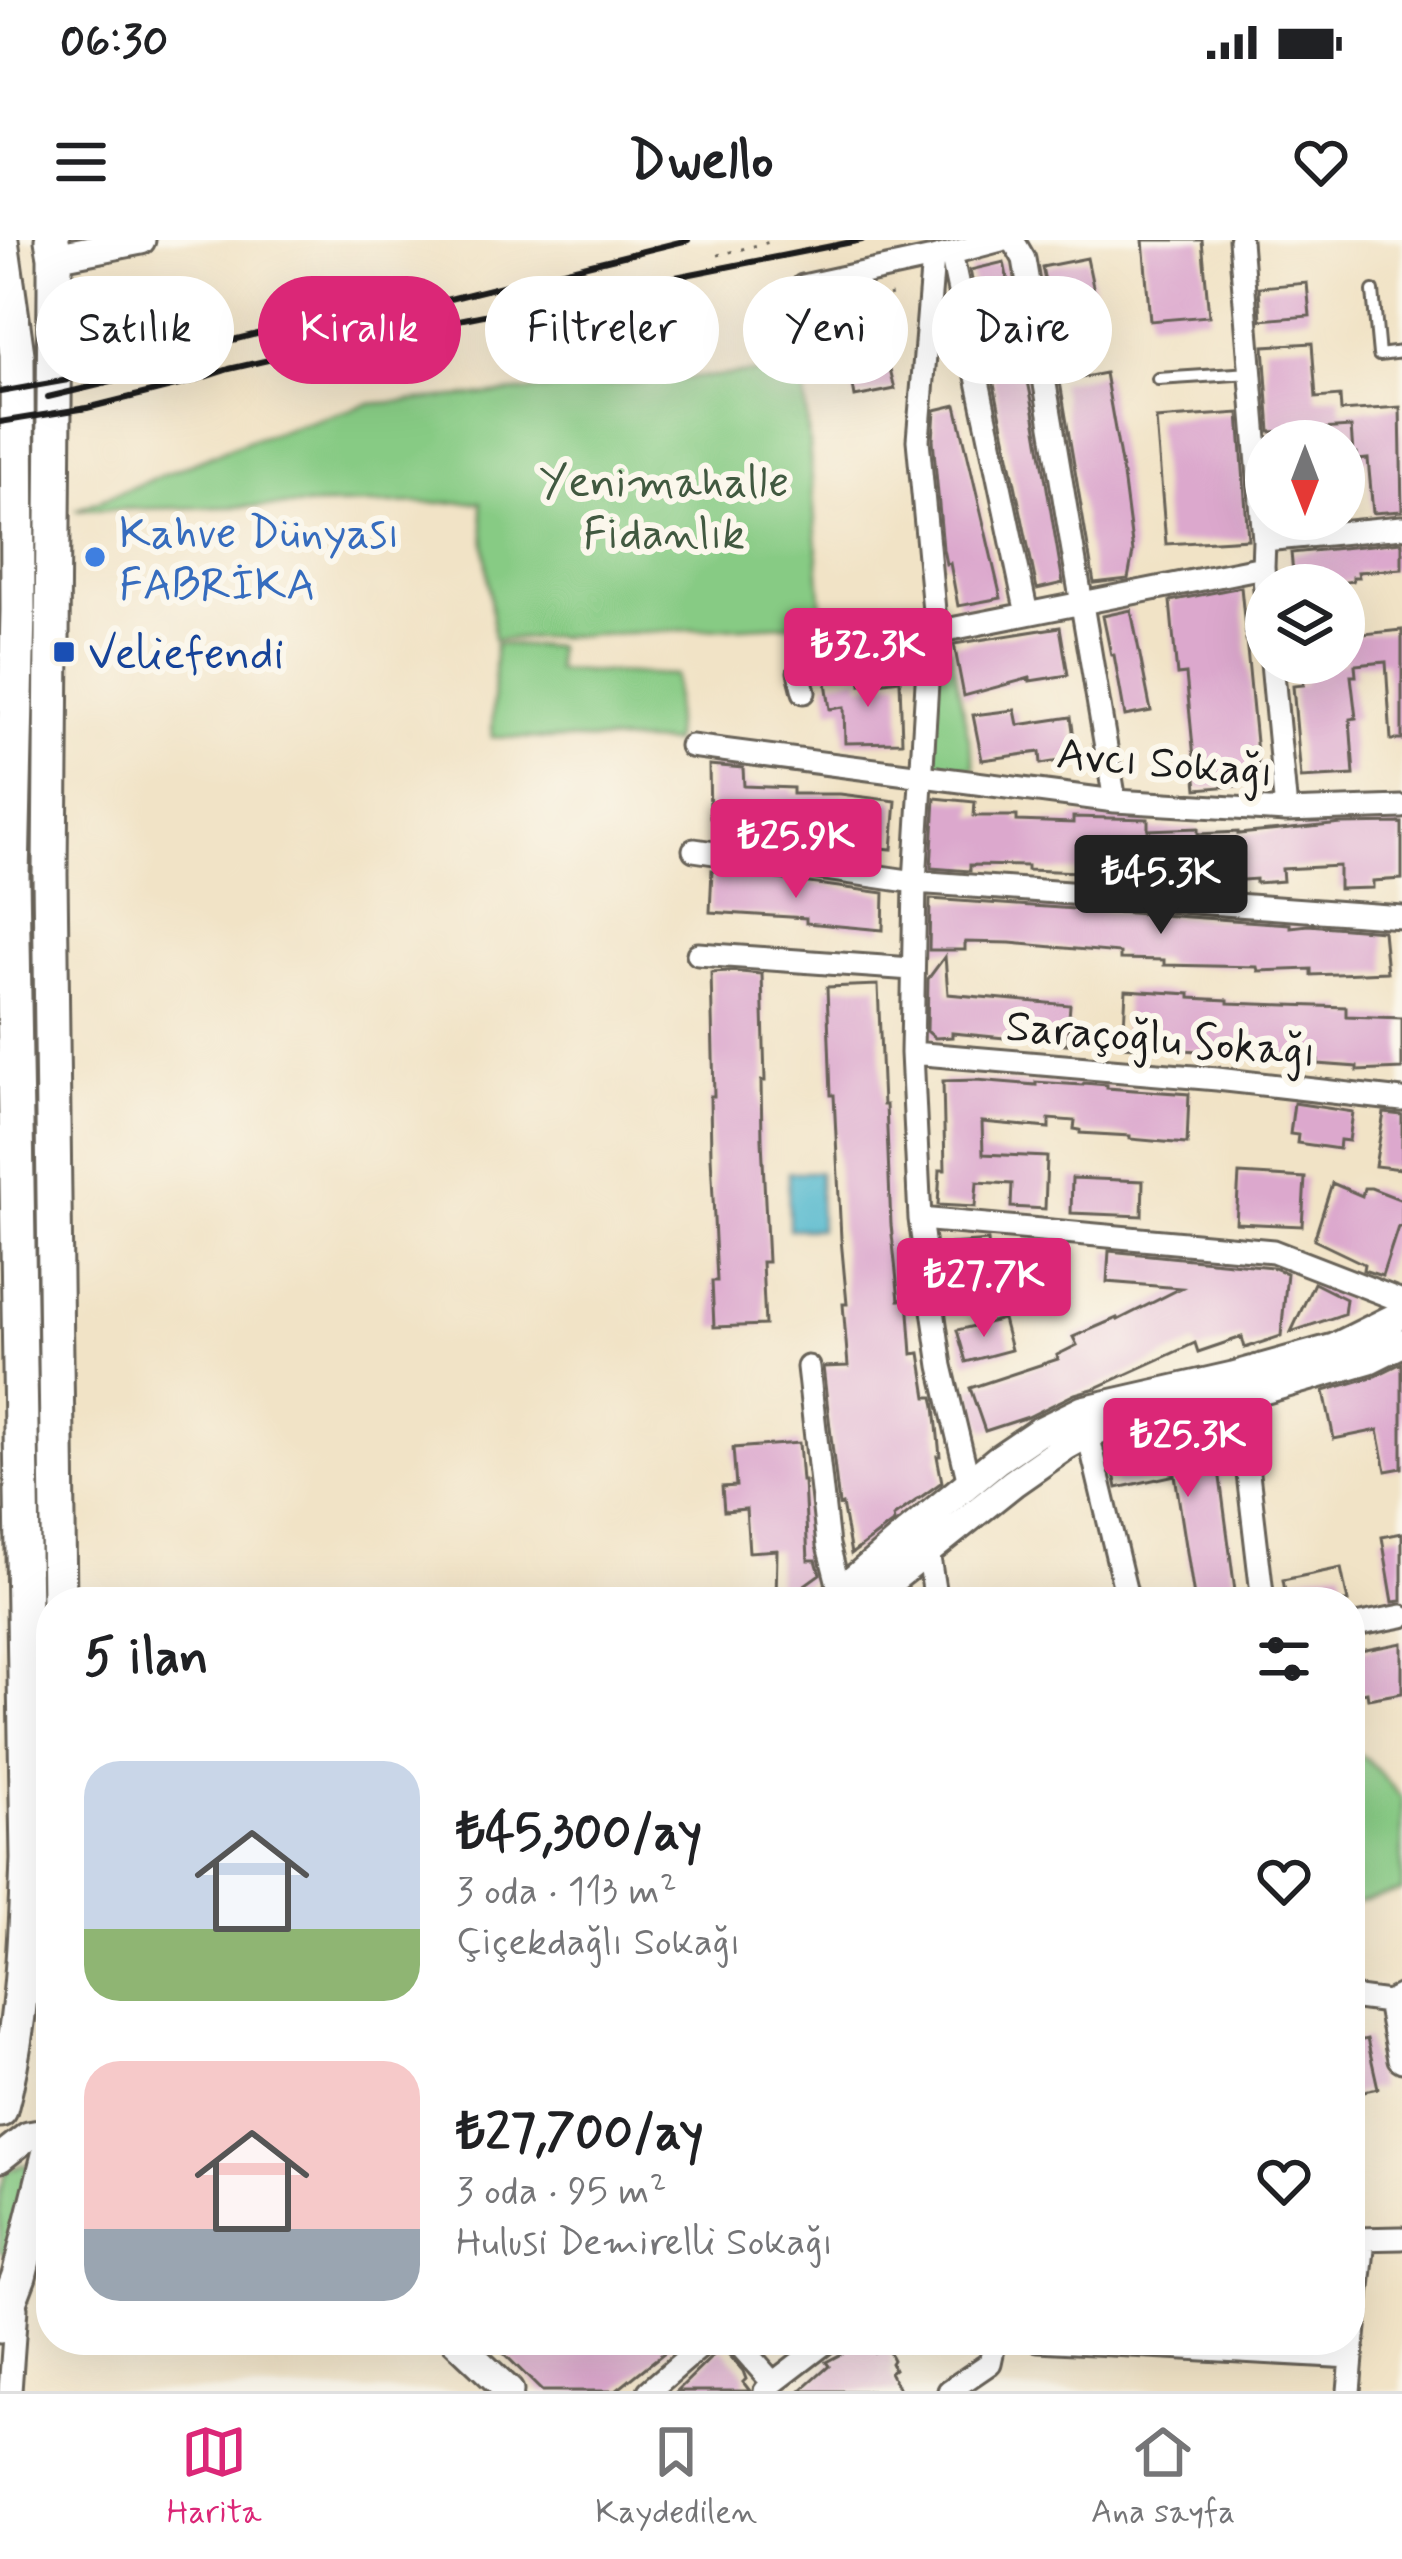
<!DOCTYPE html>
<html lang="tr">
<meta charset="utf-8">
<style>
body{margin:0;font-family:Mynerve,sans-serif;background:#f2f2f2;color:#202124;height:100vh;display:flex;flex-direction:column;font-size:45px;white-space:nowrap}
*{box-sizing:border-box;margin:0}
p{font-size:39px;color:#757577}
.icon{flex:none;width:66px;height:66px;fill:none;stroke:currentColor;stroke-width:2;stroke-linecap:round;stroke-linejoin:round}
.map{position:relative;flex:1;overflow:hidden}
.panel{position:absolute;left:36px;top:1347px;width:1329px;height:768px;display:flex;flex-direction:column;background:#fff;border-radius:48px;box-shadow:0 12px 48px #0002}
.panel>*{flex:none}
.banner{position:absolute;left:36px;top:36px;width:1332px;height:108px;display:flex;gap:24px}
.needle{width:78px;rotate:180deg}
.fabs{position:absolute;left:1245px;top:180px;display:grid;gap:24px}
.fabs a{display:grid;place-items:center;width:120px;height:120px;border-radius:50%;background:#fff;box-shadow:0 12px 48px #0002;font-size:60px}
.price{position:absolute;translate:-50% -102px;padding:0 27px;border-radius:12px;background:#db2777;color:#fff;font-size:39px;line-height:78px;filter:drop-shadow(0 3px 6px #0008)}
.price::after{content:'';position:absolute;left:50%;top:72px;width:36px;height:27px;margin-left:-18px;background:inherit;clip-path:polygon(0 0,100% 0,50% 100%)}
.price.selected{background:#222;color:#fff}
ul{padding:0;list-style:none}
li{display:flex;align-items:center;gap:36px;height:300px;padding:0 48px}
li span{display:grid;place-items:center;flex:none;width:336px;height:240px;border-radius:36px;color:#555}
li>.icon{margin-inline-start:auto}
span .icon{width:144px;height:144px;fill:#fffc;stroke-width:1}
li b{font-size:51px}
h2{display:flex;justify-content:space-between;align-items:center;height:144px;padding:0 48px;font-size:51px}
.chip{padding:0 42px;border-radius:54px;background:#fff;box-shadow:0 12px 48px #0002;font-size:42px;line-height:108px}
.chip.selected{background:#db2777;color:#fff}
.status{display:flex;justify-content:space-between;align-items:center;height:84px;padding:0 60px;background:#fff;direction:ltr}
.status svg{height:33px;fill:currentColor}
header{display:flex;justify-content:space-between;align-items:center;height:156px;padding:0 48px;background:#fff;font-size:54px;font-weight:800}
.tab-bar{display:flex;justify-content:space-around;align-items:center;height:168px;border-top:3px solid #e0e0e0;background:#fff;font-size:33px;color:#757577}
.tab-bar a{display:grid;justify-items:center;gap:6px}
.tab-bar .selected{color:#db2777}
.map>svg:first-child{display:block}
</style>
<div class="status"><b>06:30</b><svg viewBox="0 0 49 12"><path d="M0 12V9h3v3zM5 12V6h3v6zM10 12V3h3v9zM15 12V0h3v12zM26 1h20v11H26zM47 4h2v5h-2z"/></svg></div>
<header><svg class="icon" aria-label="menu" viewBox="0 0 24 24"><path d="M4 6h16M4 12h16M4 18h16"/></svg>Dwello<svg class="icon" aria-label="heart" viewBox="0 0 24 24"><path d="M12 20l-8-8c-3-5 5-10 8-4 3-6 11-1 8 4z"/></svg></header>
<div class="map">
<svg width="1402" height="2151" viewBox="0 0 1402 2151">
<rect width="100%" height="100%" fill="#fbf7ec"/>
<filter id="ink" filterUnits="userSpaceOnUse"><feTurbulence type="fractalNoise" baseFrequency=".00833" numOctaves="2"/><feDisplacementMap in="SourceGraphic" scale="24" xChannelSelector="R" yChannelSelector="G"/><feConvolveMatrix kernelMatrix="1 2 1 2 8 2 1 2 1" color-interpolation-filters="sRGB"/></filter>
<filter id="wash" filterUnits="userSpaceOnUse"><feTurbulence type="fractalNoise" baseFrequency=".004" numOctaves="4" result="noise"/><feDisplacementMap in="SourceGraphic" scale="48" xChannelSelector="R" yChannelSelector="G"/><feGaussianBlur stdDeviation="2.7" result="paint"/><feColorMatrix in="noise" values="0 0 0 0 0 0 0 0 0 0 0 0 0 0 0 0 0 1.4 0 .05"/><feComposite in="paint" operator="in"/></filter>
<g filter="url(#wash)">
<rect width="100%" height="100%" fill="#f1e3c6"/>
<path fill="#87cb84" stroke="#527450" stroke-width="3" d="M803,129L823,383L494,400L481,262L76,270L250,200L368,164Z
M495,404L556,407V430L676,435L673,503L492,497Z
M950,408L975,527L935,530L933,412Z
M1350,1509L1367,1519L1402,1558V1651L1350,1665Z
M24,1924L29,1929L14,2021L0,2011V1953L6,1931Z"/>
<path fill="#4db6cc" stroke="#346974" stroke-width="3" d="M788,932H819L820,989H789Z"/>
<g id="blocks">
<path fill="#dca8cd" d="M1143,0H1202L1209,76L1150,81Z
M1087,18L1100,80L1055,89L1042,27Z
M1004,22L1034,171L1063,343L1037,349L970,30Z
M1307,43L1310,76L1261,80L1259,47Z
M1312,103L1316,158L1340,156L1341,171L1400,167L1402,271L1373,273L1368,219L1358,220L1357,213H1353L1351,187L1270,192L1264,106Z
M885,109L895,149L855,157L848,117Z
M1105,133L1123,235L1133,312L1128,339L1094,343L1060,142Z
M956,165L1001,358L958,366L950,323L946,324L943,309L933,200L935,170Z
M1239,173L1248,299L1166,304L1156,179Z
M1402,302V329L1358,332L1359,337H1353V341L1340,343L1341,345H1303L1302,332L1293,333L1291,313Z
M1241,347L1260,544L1197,549L1186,434L1177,435L1170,361Z
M1131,370L1151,471L1125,476L1114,415H1111L1103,376Z
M1060,387L1068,435L1030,441V438L964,456L954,404Z
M1402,390V500H1391L1386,422L1355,425L1356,436H1351L1356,478L1350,479L1354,535L1301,538L1293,446L1304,445L1302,423H1344V396Z
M860,436L861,445L900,440L902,502L845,503L844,467L830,469L826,442Z
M1015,470L1018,485L1071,477L1077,518L1041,524L1040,512L982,520L973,475Z
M709,525L743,528L744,546L793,548V554H840L896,561L892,609L858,606L859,603H807V597L757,595L758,577L710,578Z
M935,558L975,562L974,576H1017V581L1073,583V577L1148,579V590L1198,588V594L1238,592V594L1342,584L1402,583V639L1373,641V648L1339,649V626L1282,629L1283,641L1256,643V639L1213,642L1164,640V635L1027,630V626L970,625V631L931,628Z
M712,630L884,653L883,690L806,683V678L710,672Z
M930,659L1290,684V687L1308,685L1383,691L1387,732L1311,735V729L1258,731L1257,727L1164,725V720L1120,719V713L1010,703L965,702V710H929Z
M945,716L948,754L1070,765L1067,804L952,793V797L935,798L927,791L928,739Z
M730,731L762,734L765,841H761L762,900L768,1022H762L765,1085L714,1087L712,1041H717L711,916L710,856H714L711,732Z
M878,745L883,865H886L891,985L899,1060L908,1059L912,1114L920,1113L927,1157H933L935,1166L940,1216H937L942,1242L893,1277L894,1282L851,1314L842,1264L839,1265L823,1127L848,1126L843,1064H847L841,999L834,855H831L827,747Z
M1126,750L1190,754V758L1228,760V763L1346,767V776L1402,778V829L1357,831V827L1318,824V820L1242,818V814L1123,806Z
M976,840L1036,845V842L1082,845L1084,843L1107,845V848L1189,854L1187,904L1130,899V896L1080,893V890L1074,889L1075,881L1049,879V888L982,882L983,914L1047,917L1045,969L1011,967L1012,944L977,942L975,967L938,965L940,930H945L943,841Z
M1294,863L1353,872L1349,901L1340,900L1339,909L1297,903L1298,895L1290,894Z
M1384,873L1402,875V929L1375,926Z
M1239,934L1305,938L1302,986L1236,983Z
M1072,938L1143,941L1142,976L1071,973Z
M1332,943L1362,956L1364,948H1371L1402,960V987H1398L1382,1036L1363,1030L1364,1024L1314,1000Z
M988,1001L994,1062L955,1064L951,1004Z
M1109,1011L1272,1027L1287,1033L1281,1096L1245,1108L1242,1097L1198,1112L1195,1103L1096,1148L1075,1154L1028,1177L985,1191L970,1148L1058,1119L1057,1115L1077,1105L1073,1097L1117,1078L1118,1080L1181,1048L1107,1042Z
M1314,1043L1346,1059L1344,1074L1291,1092Z
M1003,1079L1011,1110L966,1122L957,1090Z
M1402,1123V1228L1386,1231L1378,1190L1334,1199L1324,1151L1375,1136Z
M1208,1185L1211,1216L1217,1215L1235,1351L1194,1357L1175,1235L1117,1248L1110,1213L1171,1199L1170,1190Z
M799,1203L802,1241H804L808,1320H816L820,1334L781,1362H776L777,1310L749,1312L746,1269L724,1271L722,1247L736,1246L733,1208Z
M1402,1293V1361L1393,1362L1382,1297Z
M1341,1328L1348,1362H1287L1283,1340Z
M1402,1403V1453L1368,1459L1367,1452L1350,1455V1413Z
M1367,1799L1378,1848L1350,1854V1803Z
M490,2100H680L616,2151H542Z
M845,2100H867L874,2112L886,2106L893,2120L891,2123L894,2129L890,2132L900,2151H801L829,2126L826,2122L843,2113L841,2110L848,2106Z
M722,2107L743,2131L746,2139L743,2142L750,2151H677Z"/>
</g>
</g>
<g filter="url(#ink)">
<use href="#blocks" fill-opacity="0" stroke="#676258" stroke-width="3"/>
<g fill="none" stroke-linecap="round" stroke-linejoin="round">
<g stroke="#676258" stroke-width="16">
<path id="service" d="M1373,51L1379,115L1402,112
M1158,139L1251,133"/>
</g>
<g stroke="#676258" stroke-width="27">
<path id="minor" d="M1013,0L1024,19L1115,561
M1240,0L1264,300L1263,327L1266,360
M951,13L1027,374
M933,18L918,200L936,392L928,426L915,642L912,813L920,979L941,1126L969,1243
M803,46L933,18L1001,0
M1264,300L1402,287
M1272,423L1286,571
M804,452L799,432L901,414L936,392L1263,327
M691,506L1115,561L1286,571L1402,567
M694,610L915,642L1402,677
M698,714L912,729
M912,813L1217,839L1402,860
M920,979L1273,1011L1402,1061
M808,1127L828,1305L840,1352
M1239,1157L1263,1362
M1088,1194L1128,1362
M928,1311L936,1362
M1350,1386L1402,1376
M1350,1757L1388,1762L1402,1755
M1388,1762L1399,1819L1402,1821
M1355,1999L1402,1998
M735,2100L773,2143L765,2151
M1038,2100L1352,2117L1364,1999
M773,2143L829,2100
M10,2151L16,2068
M649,2151L708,2100
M949,2151L990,2123L995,2100
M1349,2151L1352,2117"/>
</g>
<g stroke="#676258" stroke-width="33">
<path id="tertiary" d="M55,17L141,0
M828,1362L908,1293L997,1220L1038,1192L1083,1170L1233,1136L1334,1108L1402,1074
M864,1362L1013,1243L1066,1206L1088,1194L1118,1182L1239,1157L1370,1119L1402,1103
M0,1918L28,1896L51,1892
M455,2100L509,2151"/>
</g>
<g stroke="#676258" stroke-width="39">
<path id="primary" d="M52,0L55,17V51L50,634L59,1362
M0,1870C22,1789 25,1703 28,1619L12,636L18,370L17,114L1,0
M0,2086L19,2036L51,1907"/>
</g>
<path stroke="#676258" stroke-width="3" stroke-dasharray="3 9" stroke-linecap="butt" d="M718,15L770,2
M809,65L811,74L824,71
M845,67L891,58L888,47"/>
<use href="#service" stroke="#fff" stroke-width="10"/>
<use href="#minor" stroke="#fff" stroke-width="21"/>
<use href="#tertiary" stroke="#fff" stroke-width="27"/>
<use href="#primary" stroke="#fff" stroke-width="33"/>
<path stroke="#1c1c1c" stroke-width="6" d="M316,92L688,0
M196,109L330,76
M0,152L68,140
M48,157L217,117
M0,182L87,168L183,144L229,129L343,103L862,0"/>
</g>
</g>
<circle fill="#3f7fe0" stroke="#fbf7ec" stroke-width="4.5" cx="95" cy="317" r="12"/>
<rect fill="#1a4fb4" stroke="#fbf7ec" stroke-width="4.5" x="52" y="400" width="24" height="24" rx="6"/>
<g text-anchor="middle" stroke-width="12" stroke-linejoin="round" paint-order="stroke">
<g font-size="45" fill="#415940" stroke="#fbf7ec">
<text x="664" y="256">Yenimahalle<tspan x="664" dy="52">Fidanlık</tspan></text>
</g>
<g font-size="45" fill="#366cbe" stroke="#fbf7ec" text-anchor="start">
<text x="119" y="307">Kahve Dünyası<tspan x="119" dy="52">FABRİKA</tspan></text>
</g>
<g font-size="45" fill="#164399" stroke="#fbf7ec" text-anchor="start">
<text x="88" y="428">Veliefendi</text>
</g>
<g font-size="45" fill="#1c1c1c" stroke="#fbf7ec">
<text transform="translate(1165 521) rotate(5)" y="16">Avcı Sokağı</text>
<text transform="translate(1161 797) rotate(5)" y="16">Saraçoğlu Sokağı</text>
</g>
</g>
</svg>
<div class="fabs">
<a><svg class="needle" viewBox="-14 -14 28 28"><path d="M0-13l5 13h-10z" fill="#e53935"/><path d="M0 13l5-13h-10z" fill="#757577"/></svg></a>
<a><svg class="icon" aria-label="layers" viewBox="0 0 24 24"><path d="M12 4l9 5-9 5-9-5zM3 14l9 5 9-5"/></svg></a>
</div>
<b class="price" style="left:868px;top:470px">₺32.3K</b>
<b class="price" style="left:796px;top:661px">₺25.9K</b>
<b class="price selected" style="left:1161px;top:697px">₺45.3K</b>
<b class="price" style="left:984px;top:1100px">₺27.7K</b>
<b class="price" style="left:1188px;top:1260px">₺25.3K</b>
<div class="banner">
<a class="chip">Satılık</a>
<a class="chip selected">Kiralık</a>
<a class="chip">Filtreler</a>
<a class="chip">Yeni</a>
<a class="chip">Daire</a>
</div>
<section class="panel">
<h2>5 ilan<svg class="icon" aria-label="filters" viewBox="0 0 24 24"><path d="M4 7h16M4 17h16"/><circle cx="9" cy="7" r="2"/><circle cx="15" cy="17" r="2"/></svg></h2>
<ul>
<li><span style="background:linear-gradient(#c9d6e8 70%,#8fb573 0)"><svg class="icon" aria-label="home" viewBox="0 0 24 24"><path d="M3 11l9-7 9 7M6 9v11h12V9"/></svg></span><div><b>₺45,300/ay</b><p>3 oda · 113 m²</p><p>Çiçekdağlı Sokağı</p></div><svg class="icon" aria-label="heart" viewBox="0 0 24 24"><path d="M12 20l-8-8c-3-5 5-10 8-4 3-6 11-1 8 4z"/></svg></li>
<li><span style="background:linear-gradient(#f6c9c9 70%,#9aa5b1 0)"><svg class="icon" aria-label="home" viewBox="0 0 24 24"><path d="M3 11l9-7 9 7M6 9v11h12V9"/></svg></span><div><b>₺27,700/ay</b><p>3 oda · 95 m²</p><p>Hulusi Demirelli Sokağı</p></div><svg class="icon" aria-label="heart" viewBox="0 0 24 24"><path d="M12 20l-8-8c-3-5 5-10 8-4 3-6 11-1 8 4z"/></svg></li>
</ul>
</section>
</div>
<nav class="tab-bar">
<a class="selected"><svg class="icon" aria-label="map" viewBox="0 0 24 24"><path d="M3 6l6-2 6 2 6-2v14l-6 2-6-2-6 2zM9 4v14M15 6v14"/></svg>Harita</a>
<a><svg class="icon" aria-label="saved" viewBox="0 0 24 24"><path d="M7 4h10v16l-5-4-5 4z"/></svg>Kaydedilen</a>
<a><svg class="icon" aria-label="home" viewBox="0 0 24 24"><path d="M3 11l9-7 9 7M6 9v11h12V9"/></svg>Ana sayfa</a>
</nav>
